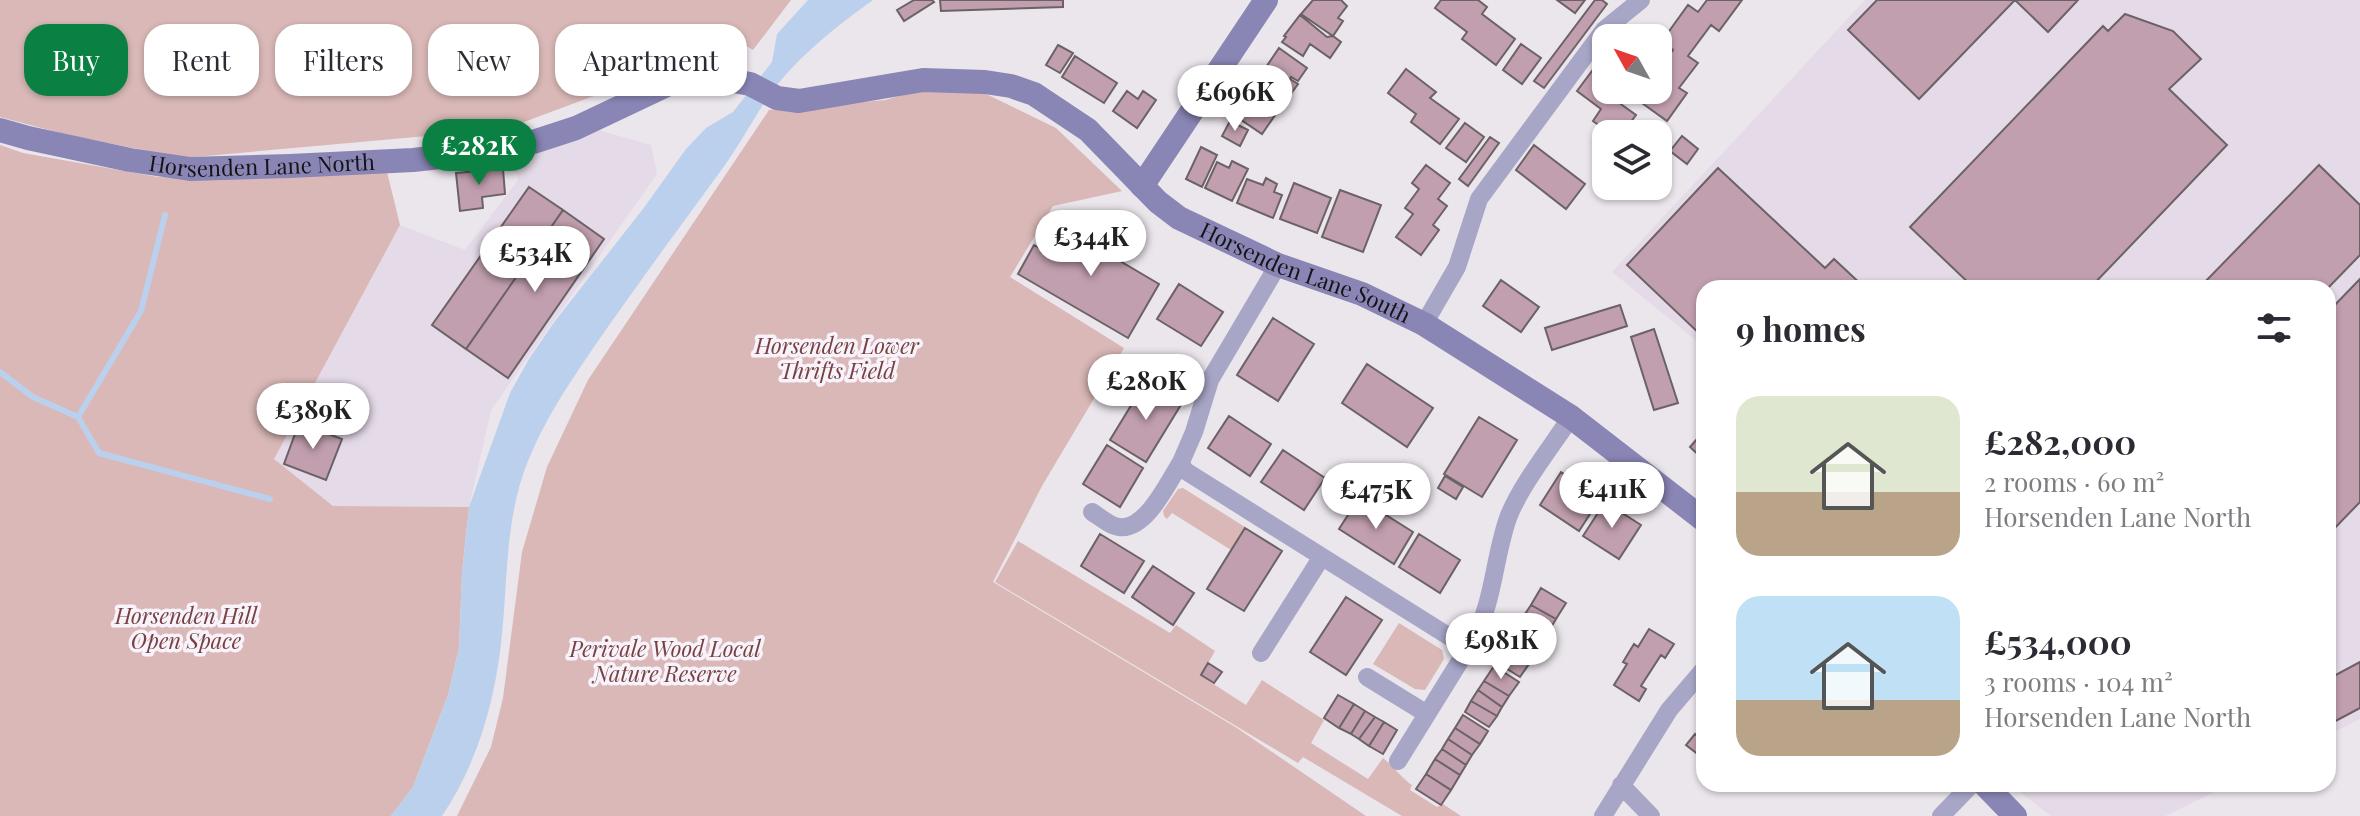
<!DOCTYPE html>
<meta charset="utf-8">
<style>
body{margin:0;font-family:"Playfair Display",serif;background:#f2f2f3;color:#2b2b33;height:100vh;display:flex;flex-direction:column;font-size:30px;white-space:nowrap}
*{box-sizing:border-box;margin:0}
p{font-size:26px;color:#7c7c81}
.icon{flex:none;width:44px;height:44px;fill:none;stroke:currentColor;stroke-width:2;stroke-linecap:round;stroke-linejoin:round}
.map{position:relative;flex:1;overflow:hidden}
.details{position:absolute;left:1696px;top:280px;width:640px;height:512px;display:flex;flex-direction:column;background:#fff;border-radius:24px;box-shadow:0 2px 6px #0004}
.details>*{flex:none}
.banner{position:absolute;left:24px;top:24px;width:760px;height:72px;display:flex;gap:16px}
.needle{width:52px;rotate:310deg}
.controls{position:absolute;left:1592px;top:24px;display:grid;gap:16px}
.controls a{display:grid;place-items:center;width:80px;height:80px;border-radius:16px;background:#fff;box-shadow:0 2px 6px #0004;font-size:40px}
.price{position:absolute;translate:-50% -68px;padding:0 18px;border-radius:28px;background:#fff;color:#222;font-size:26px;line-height:52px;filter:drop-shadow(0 2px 4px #0008)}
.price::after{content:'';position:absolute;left:50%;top:48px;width:24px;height:18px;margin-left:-12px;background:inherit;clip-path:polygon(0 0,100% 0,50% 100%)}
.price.active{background:#0b8043;color:#fff}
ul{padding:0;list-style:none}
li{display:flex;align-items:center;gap:24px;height:200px;padding:0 40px}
li span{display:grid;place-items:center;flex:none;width:224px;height:160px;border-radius:24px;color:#555}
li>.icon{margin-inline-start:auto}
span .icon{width:96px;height:96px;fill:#fffc;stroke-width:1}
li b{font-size:34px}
h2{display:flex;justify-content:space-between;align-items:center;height:96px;padding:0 40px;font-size:34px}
.tag{padding:0 28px;border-radius:24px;background:#fff;box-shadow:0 2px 6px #0004;font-size:28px;line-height:72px}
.tag.active{background:#0b8043;color:#fff}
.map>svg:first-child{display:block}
</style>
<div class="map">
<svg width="2360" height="816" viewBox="0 0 2360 816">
<rect width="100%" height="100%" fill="#ebe5ec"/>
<path fill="#e5dae8" d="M1865,0H2360V719L2328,735V288H1704V347L1612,272Z
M598,130L651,145L657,174L491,410L469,507L333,506L273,459L400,225L465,250L518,180L511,156Z
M2010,784H2231L2165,816H2051Z"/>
<path fill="#d9b8b7" d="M0,0H791L753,50L720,31L690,60L505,129L183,158L68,135L0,117Z
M925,89H976L1056,128L1122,191L1053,206L1010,277L1124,348L1042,486L993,582L1237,728L1366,816H457L491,747L503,698L522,552L547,467L588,380L769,110L885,100Z
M0,145L23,153L158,177L223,178L387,172L400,225L274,459L333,506L469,507L462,573L459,648L448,695L413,787L391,816H0Z
M1183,488L1245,527L1231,550L1172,513L1167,519L1164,516L1163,511L1178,489Z
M1018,541L1170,633L1176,625L1215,651L1201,676L1246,705L1262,680L1324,720L1311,743L1368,779L1383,758C1394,766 1400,777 1412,785L1410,790L1437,807L1443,804L1461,816H1402L1303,757L1298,763L995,582Z
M1399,623L1442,650L1444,659L1425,690L1415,689L1373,664Z"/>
<path fill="#bbd0ec" d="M808,0H873C845,20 814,44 790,70C763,98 748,133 725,165C685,220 644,275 605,331C572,379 537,428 520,484C506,532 507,584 502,634C496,698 478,763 442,816H391L413,787L448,695L459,648L462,573L469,507L510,393L529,359L555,321L643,209L686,149L706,128L733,112L772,62L777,34Z"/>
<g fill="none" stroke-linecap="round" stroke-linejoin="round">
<path stroke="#bbd0ec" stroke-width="6" d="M0,372L33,397L78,417L99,453L270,499
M78,417L141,311L165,215"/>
</g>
<path fill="#c19fae" stroke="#6b6266" stroke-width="2" d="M914,0H932L934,2L904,21L897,10Z
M940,0H1063V7L941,11Z
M1313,0H1341L1347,6L1338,18L1343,21L1333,36L1301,14Z
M1441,0H1478L1487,7L1482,14L1515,39L1496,65L1462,39L1467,32L1435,8Z
M1557,0H1585L1575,13Z
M1595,0H1602L1607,4L1544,88L1534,81Z
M1707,0H1742L1719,31L1711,25L1688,56L1698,63L1679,88L1687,93L1667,121L1642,103L1652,90H1658L1661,78L1658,76V70L1673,50L1662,41L1688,5L1698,12Z
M1877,0H2015L1919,99L1848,30Z
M2015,0H2078L2048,32Z
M2125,14L2173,31L2201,59L2169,89L2227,145L2090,288H1974L1910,227L2103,26L2108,31Z
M1300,15L1327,37L1333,36L1341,42L1330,58L1310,44L1303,56L1282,42L1286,37L1284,36Z
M1521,44L1541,58L1522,84L1503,70Z
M1058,45L1073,53L1060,73L1046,65Z
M1279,48L1307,68L1298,81L1291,77L1290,79L1298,84L1290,95L1262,73Z
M1075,56L1117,83L1104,103L1062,77Z
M1595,67L1606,76V90H1616L1611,97L1636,115L1622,134H1611L1593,121L1601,109L1577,91Z
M1406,69L1436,92L1430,98L1459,119L1440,144L1411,122L1416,114L1388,93Z
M1256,77L1287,98L1262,134L1231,113Z
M1127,91L1138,99L1143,91L1156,100L1137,128L1113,111Z
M1230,121L1248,130L1240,146L1222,136Z
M1465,123L1484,137L1466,162L1446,148Z
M1682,136L1698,149L1687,164L1670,151Z
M1490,137L1499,143L1468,186L1459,179Z
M1534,145L1585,184L1566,209L1516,170Z
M1201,147L1217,155L1202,187L1186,179Z
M1232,161L1248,169L1232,201L1205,188L1217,162L1229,168Z
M1426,165L1450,183L1438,199L1447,206L1433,225L1439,230L1421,255L1396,237L1413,214L1405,208L1419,189L1412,183Z
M2319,165L2360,205V255L2328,288H2199Z
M1718,168L1825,268L1834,259L1865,288H1704V338L1627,265Z
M503,169L505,194L482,197L483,208L460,211L456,173Z
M1266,178L1277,184L1274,192L1282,195L1273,218L1237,203L1247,179L1263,185Z
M1294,183L1331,198L1317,233L1280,219Z
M529,187L563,210L466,349L432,325Z
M1340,190L1381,205L1363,252L1322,237Z
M563,210L604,239L508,378L466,349Z
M1068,218L1108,241L1103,251L1159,284L1128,338L1018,274L1034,245L1048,253Z
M2360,279V502L2328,535V312Z
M1501,280L1539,307L1521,332L1483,306Z
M1179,284L1223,312L1201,346L1157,319Z
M1620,305L1627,326L1552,350L1545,328Z
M1273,318L1314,344L1278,401L1237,375Z
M1654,329L1678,403L1654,410L1631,337Z
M1367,364L1433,408L1407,447L1342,403Z
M1146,381L1182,403L1146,462L1110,440Z
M1229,416L1271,444L1250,476L1208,448Z
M1479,417L1517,440L1482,497L1444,474Z
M299,423L342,439L326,480L284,464Z
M1704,431V460L1690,447Z
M1107,445L1143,468L1120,507L1083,484Z
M1283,450L1325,478L1304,510L1261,482Z
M1561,472L1601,497L1579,531L1540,505Z
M1445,476L1463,487L1456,499L1438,488Z
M1359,498L1413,532L1394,564L1339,529Z
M1605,502L1641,525L1619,559L1583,536Z
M1245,528L1282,551L1244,611L1207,589Z
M1100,534L1144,561L1124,593L1081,566Z
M1419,534L1460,560L1440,593L1399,567Z
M1153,566L1194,593L1173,625L1132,597Z
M1541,588L1566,603L1556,619L1531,605Z
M1346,597L1382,620L1346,675L1310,652Z
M1531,605L1556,619L1550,629L1525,614Z
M1525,614L1550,629L1544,639L1519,625Z
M1519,625L1544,639L1537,650L1512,635Z
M1649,629L1674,644L1665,658L1661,655L1641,686L1646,689L1639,701L1614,685L1627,664L1623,662L1634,644L1638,647Z
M1512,635L1537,650L1529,664L1504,649Z
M1504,649L1529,664L1520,677L1496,662Z
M2360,662V708L2328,725V679Z
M1208,663L1222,672L1214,683L1201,675Z
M1494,666L1519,682L1509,696L1484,681Z
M1484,681L1509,696L1502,707L1478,690Z
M1478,690L1502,707L1497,716L1471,701Z
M1338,695L1354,704L1339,728L1324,718Z
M1471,701L1497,716L1489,727L1465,712Z
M1354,704L1365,711L1351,734L1339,728Z
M1365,711L1375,717L1359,739L1351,734Z
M1463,715L1488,731L1480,744L1455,728Z
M1375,717L1384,722L1369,746L1359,739Z
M1384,722L1397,730L1383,754L1369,746Z
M1455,728L1480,744L1472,755L1448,739Z
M1704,730V759L1686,745L1695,734L1699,737Z
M1448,739L1472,755L1466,765L1442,749Z
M1442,749L1466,765L1460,775L1435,759Z
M1435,759L1460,775L1451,790L1426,774Z
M1426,774L1451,790L1441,805L1416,789Z"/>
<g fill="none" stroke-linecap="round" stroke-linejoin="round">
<path stroke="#a7a6c7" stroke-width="18" d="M1278,265L1210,380L1194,432L1181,462L1184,470L1461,644L1474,638C1494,600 1494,558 1508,518C1520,486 1552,446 1571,417
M1424,324L1457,267L1479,199L1604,30L1641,0
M1092,512C1100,517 1110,526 1119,527C1146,531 1169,481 1181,462
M1261,653L1321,558
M1367,677L1427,714
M1398,761L1465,653L1464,644
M1621,785L1651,816
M1603,816L1669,710L1704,669
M1941,816L1972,784"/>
<g stroke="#8985b5" stroke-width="24">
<path id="s1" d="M0,130L28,138L130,160L190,169L290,166L413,160L484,152L533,142L576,128L669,84L707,76L750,84L777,98L799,101L923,80L985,82L1011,86L1034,94L1088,130L1158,202L1179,218L1278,265L1362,294L1424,324L1571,417L1704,520"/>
<path d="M1142,186L1266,0"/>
<path d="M1984,784L2015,816"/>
</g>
</g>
<g text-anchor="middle" stroke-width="7" stroke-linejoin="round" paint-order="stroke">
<g font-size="22" fill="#151315" stroke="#f8f2fa">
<text dy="8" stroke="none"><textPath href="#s1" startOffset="266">Horsenden Lane North</textPath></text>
<text dy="8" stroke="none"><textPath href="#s1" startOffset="1390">Horsenden Lane South</textPath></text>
</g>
<g font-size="22" font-style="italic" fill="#774141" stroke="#f8f2fa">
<text x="837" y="354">Horsenden Lower<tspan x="837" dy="25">Thrifts Field</tspan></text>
<text x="186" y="624">Horsenden Hill<tspan x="186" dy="25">Open Space</tspan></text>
<text x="665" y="657">Perivale Wood Local<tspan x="665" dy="25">Nature Reserve</tspan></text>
</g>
</g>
</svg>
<div class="controls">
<a><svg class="needle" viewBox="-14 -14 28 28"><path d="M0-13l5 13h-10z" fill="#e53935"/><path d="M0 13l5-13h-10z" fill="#7c7c81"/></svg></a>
<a><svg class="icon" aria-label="layers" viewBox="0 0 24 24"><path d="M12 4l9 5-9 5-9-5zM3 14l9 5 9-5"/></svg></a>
</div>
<b class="price" style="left:1235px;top:133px">£696K</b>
<b class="price active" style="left:479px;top:187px">£282K</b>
<b class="price" style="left:1091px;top:278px">£344K</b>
<b class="price" style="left:535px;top:294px">£534K</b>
<b class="price" style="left:1146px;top:422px">£280K</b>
<b class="price" style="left:313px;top:451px">£389K</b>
<b class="price" style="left:1612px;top:530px">£411K</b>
<b class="price" style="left:1376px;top:531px">£475K</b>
<b class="price" style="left:1501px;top:681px">£981K</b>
<div class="banner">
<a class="tag active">Buy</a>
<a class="tag">Rent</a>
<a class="tag">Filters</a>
<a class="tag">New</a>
<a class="tag">Apartment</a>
</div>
<section class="details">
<h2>9 homes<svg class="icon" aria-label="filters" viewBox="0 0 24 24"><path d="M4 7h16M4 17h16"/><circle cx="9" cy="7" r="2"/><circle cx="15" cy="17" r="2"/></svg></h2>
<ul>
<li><span style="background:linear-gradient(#dfe7d0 60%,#b9a48a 0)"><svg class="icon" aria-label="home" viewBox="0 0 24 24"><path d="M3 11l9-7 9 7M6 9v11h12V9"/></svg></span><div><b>£282,000</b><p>2 rooms · 60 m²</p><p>Horsenden Lane North</p></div></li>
<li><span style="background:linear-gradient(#bfe0f5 65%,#b9a48a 0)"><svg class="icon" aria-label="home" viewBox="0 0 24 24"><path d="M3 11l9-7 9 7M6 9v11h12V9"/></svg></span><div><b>£534,000</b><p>3 rooms · 104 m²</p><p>Horsenden Lane North</p></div></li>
</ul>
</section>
</div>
